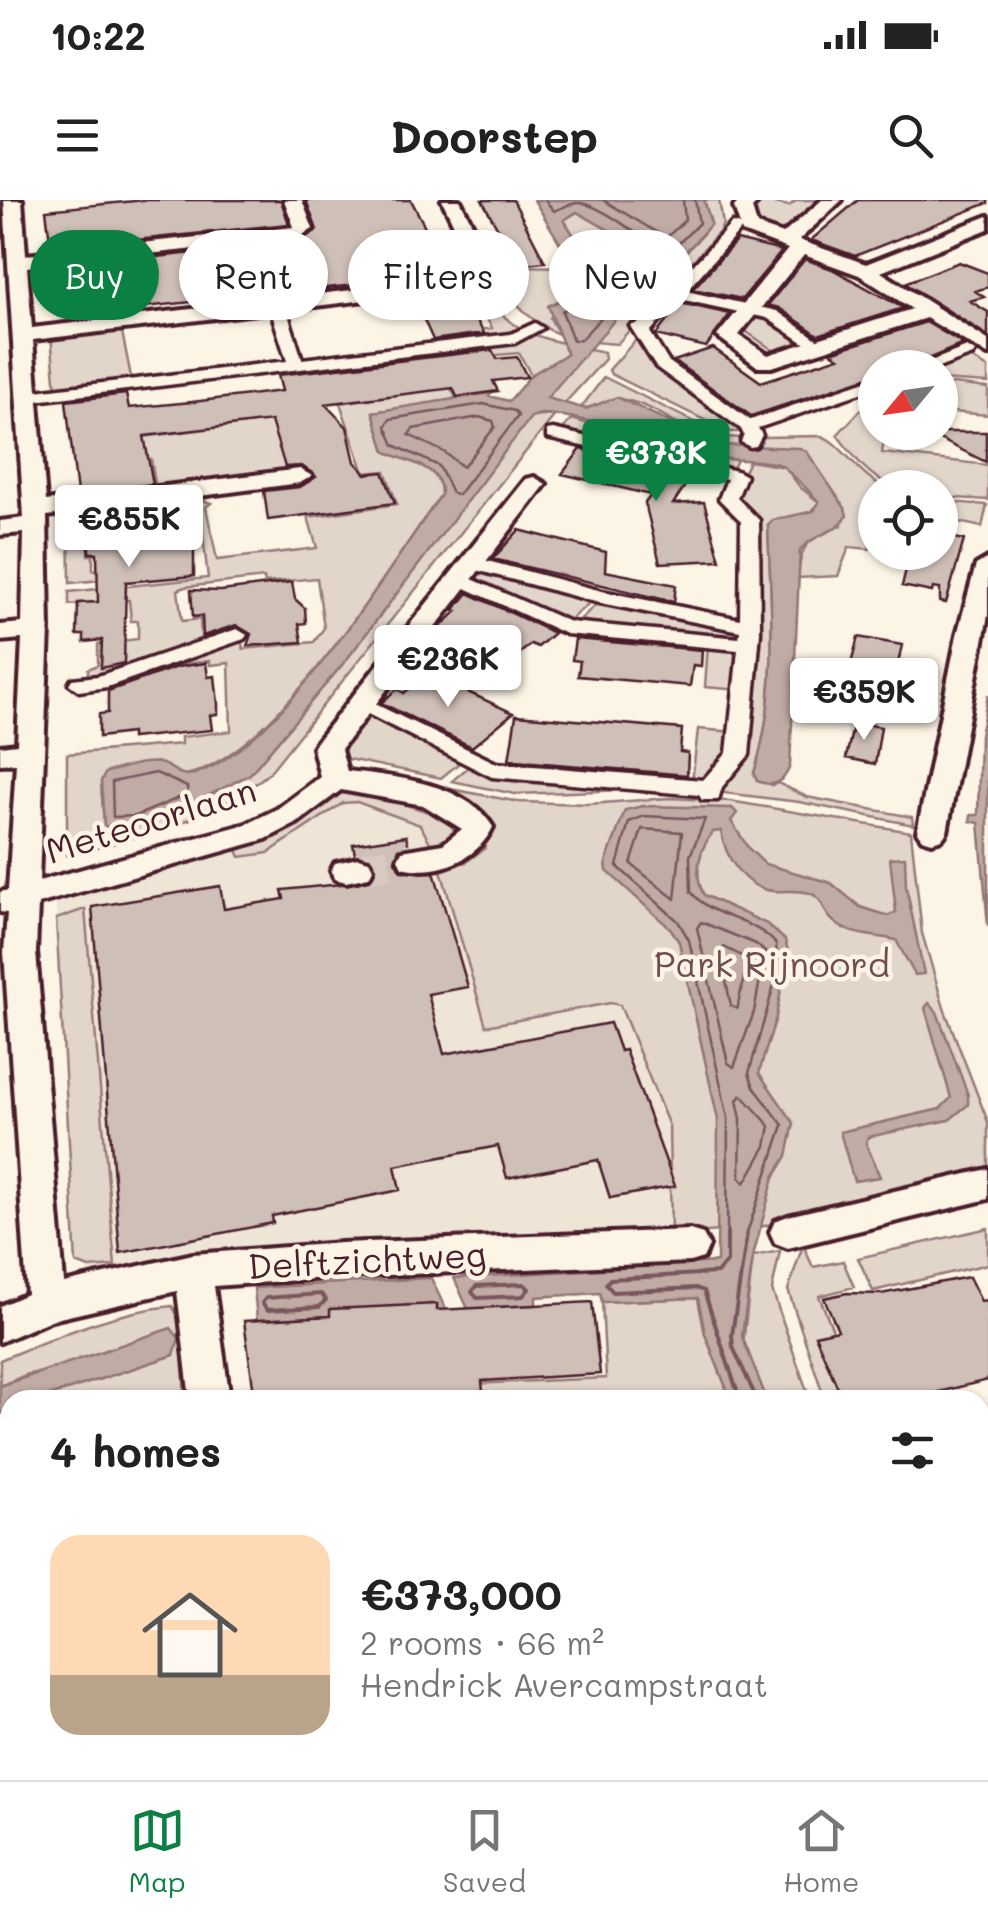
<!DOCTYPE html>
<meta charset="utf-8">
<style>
body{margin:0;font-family:Mali,sans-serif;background:#f2f2f2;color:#222;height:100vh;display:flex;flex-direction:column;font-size:38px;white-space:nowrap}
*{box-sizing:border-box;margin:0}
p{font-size:32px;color:#767676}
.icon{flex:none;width:55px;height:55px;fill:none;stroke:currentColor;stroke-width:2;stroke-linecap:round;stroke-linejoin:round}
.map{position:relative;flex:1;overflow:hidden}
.drawer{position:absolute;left:0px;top:1190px;width:990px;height:390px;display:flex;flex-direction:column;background:#fff;border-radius:30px 30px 0 0;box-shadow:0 2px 8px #0004}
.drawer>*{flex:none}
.top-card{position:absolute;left:30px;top:30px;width:930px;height:90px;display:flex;gap:20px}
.needle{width:65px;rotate:241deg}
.tools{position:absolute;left:858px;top:150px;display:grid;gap:20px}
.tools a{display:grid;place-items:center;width:100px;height:100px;border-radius:50%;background:#fff;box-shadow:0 2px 8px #0004;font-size:50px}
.price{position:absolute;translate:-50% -85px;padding:0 22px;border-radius:10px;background:#fff;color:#222;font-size:32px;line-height:65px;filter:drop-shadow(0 2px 5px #0008)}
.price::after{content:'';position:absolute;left:50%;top:60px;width:30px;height:22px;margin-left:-15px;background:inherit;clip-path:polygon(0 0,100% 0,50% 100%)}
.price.on{background:#0b8043;color:#fff}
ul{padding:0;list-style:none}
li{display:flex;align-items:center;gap:30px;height:250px;padding:0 50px}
li span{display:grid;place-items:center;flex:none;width:280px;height:200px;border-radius:30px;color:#555}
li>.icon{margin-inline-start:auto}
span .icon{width:120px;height:120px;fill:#fffc;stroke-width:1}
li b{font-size:42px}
h2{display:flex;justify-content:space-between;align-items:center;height:120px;padding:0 50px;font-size:42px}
.tag{padding:0 35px;border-radius:45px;background:#fff;box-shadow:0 2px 8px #0004;font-size:35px;line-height:90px}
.tag.on{background:#0b8043;color:#fff}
.status{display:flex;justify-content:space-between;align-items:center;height:70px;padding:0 50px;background:#fff;direction:ltr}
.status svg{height:28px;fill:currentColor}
header{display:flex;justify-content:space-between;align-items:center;height:130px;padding:0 50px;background:#fff;font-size:45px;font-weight:800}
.dock{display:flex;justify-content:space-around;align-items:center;height:140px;border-top:2px solid #e0e0e0;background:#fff;font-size:28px;color:#767676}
.dock a{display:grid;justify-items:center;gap:5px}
.dock .on{color:#0b8043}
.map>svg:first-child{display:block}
</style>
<div class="status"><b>10:22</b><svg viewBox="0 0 49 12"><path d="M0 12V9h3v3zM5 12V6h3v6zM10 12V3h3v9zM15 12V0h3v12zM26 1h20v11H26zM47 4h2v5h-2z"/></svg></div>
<header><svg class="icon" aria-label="menu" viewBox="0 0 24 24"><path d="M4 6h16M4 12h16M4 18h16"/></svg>Doorstep<svg class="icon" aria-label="search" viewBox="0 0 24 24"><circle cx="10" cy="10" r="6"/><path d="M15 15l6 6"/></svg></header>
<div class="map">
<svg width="988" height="1580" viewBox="0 0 988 1580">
<rect width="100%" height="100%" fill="#fcf5e5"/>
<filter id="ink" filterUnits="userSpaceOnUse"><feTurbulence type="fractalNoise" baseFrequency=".01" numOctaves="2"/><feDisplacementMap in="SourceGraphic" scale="20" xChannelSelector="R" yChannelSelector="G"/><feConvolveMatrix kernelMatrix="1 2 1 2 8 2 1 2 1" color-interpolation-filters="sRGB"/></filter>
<g filter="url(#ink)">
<path fill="#eee5d7" d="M363,571L518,610L613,607L706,1023L88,1081L55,699L277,633Z
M10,1471V1570H213L214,1580H0V1474Z"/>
<path fill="#e2d5ca" stroke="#967a7a" stroke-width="2.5" d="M704,0H719L723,24L720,31L617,144L593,142C607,126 621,109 636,95C662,71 690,53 711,23Z
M758,0H777L774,3L789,6L797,0H818L782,32L758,25L754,10Z
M577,12L644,50L649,61L610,76H599L564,20Z
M499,66L574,67L585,85L550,118L559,134C533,125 517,104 499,83L505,77Z
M479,86C500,120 524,135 563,143L567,154L531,175L519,153L487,156L481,147L439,151L432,137L492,128L473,94L419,99L417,93Z
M758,107L809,142L777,153L741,128Z
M121,127L132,182L56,191L51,135Z
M640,135L659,164L747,232H729L611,174L609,170Z
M586,148L604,152L605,159L563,205L549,200L546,195Z
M967,155L988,168V183L940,180V168H930Z
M604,177L724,237L745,238L742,248C696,245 666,208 625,200C606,197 597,208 580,209Z
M954,184L988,188V215L940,211V186Z
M450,187L456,197L449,201L373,212L385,251C406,263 443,264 441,295C385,373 277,555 183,576L157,562L101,581L104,625L112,629L139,625L190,605L250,574L347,459L531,216L555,215L269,573C212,622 138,636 67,656V554L181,544V537L231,531L229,463L210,465V461L152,468L241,438L243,449L314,442L324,428L317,378L265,383L264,378L185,387L178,390L182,421L200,419L201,436L237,432L88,479V469L98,465V444L138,439V421H131L129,400L69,405V392L208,378L201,319L155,323L154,318L89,326L88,355H93V370L110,369V379L70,383L69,317L172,304V298L187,296L211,303L206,307L217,360L317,348L308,317L397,304L385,271L364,273L340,203Z
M875,195V232L885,233L882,253L988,265V300L940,297V288C879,288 874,282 837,235Z
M285,219L300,272L156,289L151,259L138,260L135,238Z
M571,219L712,257L737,260L731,272L560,233Z
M821,236C841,242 857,274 884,287L875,288V331L870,332V349L849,347L838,376L798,378C801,339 809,341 842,325L807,252L753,248L754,242L763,237Z
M749,261L785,267L800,287L819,302L811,312L768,325C771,406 779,495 754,573L772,585L778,583L807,597L912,617L913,625L799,602L716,592L742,553L755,332L732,298Z
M940,301L987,305L982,327L940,318Z
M480,368L595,398L565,424L468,382Z
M602,399L747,428L746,441L573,426Z
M708,444L745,447L740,490L705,487Z
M363,512L464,559L441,578L348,559L339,561L337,551Z
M698,529L735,532L732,554L708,585L692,582Z
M473,563L654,589L515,594L452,581Z
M377,575L519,602L589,604L669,598L730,601L911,632L922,733L944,808L988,922V972L760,1027L687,1034L671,1032L669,926L620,805L610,803L486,826L440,667L466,662L485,648L488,623Z
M353,588L448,618L455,633L445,645L432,646L420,625L357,602L343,603L268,653L240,657L237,650L241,647L279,634L332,596Z
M85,709L115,1066L89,1068L76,1063L56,719Z
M988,1028V1064L873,1091L858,1058Z
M803,1045L813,1067L843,1061L854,1087L819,1096L862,1200H825L788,1090Z
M780,1051L772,1090L810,1200H767L743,1144L753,1056Z
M698,1098L705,1134L731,1200H429L426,1186L606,1178L602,1102Z
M172,1106L180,1118L185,1200H36L174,1155L28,1174L0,1186V1160C56,1137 111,1112 172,1106Z
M988,1357V1580H894L887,1570H980V1359Z
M528,1570H775L780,1580H687L682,1570L645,1580H526Z"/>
<path fill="#c0aca5" stroke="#917474" stroke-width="2.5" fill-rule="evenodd" d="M534,0H704L711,24L669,70L638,93L547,198L586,209L617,197L719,245L800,248L807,252L845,308L847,316C836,334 811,334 800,351L790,566C784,582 774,588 757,581L754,573C779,495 771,406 768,325L773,320L814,311L819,302C815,297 785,267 781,265C760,258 734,262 713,257C663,247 588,214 541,214L531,217L347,459L250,574L190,605L139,625L112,629L104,625L101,581L106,572C121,569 145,560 159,563C173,566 178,578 194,574C281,547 387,370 441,295C443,264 406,263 385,251L373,212L491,193L489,196L509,201L531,175L567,154L548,106L580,91L585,85ZM577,12L644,50L649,61L610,76H599L564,20Z
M988,495V726L979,623L970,621L971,615H978L980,536Z
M643,606L732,608L737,613L731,621L749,649L765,664L831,683L860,707L888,716L896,712L890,658L905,657L906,686L924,774L915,775L896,740C874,734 848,738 830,718C823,710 823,699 812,694C801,689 785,692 773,691C742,688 725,655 721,631L713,632C699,649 693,675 704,695L767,724L785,740L788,751L776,817L759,873L794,923L787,956L774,977L753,1056L742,1136L767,1200H731L705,1134L698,1098L602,1102L600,1093L536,1097V1105L468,1109L454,1078L717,1062L718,920L679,742L671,729L607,671L606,662L625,610Z
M929,803L937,812L968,895V905L949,920L868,937L866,943L880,977L854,981L840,932L940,909L951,898L925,808Z
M431,1078L446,1110H437V1104H427V1111L415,1105H406V1112H400V1106H390L330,1116L257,1120L254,1088Z
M171,1128L179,1138L174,1155L36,1200H10V1210L0,1214V1186Z"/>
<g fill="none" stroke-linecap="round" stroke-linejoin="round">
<path stroke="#79575c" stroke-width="2.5" d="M545,0L554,11C561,8 570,4 577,3C598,2 650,42 664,58L699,23L695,0
M603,0L666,38L685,20L683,0
M623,82L626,91L580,140H573L562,111L585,100L596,87Z
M483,204L515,211L518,216L458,295L452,293L439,266L394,245L386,226L390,219Z
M479,217L493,221L495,227L463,267L444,252L409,235L413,229Z
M156,573L187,587L188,594L136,616L113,617L112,582Z
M642,629L682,632L675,699L631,664Z
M701,722L756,744L765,752L754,812L734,867L728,863L697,728Z
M724,747L748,759L737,809L731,806L720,752Z
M742,895L770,926L766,946L745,983L740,978L741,919L737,900Z
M727,1036L728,918L689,740L678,721L617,666L629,622L644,616L705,619L690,656L691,692C714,720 753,717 776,744L778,771L749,873L754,887L783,925L746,1036"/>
<path stroke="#79575c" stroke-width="4" d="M727,1033V1061L717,1073L610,1079L606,1084L613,1092L696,1088L704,1091L740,1200
M747,1033L732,1135L733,1147L757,1200
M524,1084L529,1089L523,1096L477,1098L472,1092L476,1086Z
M321,1094L326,1100L319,1107L267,1110L262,1103L266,1098Z"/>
</g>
<path fill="#cfc0b7" stroke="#4a1f2b" stroke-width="2.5" d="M144,0H281L289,24L51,49L46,10Z
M306,0H411L450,75L58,116L53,68L298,42L317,30Z
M482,0H513L545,62L518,65Z
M858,0H988V3L855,56L811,40Z
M737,40L782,51L742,99L693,89Z
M805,59L832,69L903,108L818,135L779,108L768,105Z
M959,62L988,73V87L975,91L984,97L970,101L988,112V136L905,83Z
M460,92L484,133L433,140L414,98Z
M680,103L730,114L706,147L656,135Z
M926,122L963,144L907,168H875V175L751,216L674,161L713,148L761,182L839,157L831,152Z
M492,150L497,159L517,157L527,177L493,181L498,191L457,197L453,188L325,204L347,227L355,262L366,274L383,272L395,303L268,320L264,291L300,287L316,277L302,266L285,267L271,221L144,236L153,284L77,293L66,201L126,194L129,208L192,202L282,191L278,175Z
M925,232H986V262Z
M581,249L692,275L673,304L704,302L720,360L660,363L645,303L651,295L562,274Z
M156,306L160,324L186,322L187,337L194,336V376L126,382L124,463L101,468L102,440L84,442V435H77L78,403L98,402L97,353H89V314Z
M519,330L606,352L605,371L676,385L674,402L493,359Z
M940,335L964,340L946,403L940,402V389L933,388L932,392L902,386L910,352L940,355Z
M292,382L295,399L305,408L306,423L299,424L302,442L247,446L251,434L236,425L203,436L202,416L193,417L191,390L221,391Z
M468,393L554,433L538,447L531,444L512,460L440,427L457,411L454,410Z
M858,437L902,445L896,473L884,470L882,478L849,472Z
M575,439L702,450L701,466L693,465L690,486L578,476L580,461L572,460Z
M206,463L208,477L215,476L218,504V514L210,515L212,530L131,538V533L99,537V514L108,513V491L177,467Z
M428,473L440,479L513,513L472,547L381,503L397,489L404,493Z
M516,515L682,529L680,552L688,553L687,575L509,560Z
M854,522L881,527L875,564L846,558Z
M406,636L409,646L399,649L395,661L401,671L434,672L468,787L428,794L444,854L610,823L620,851L625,850L675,986L610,998L598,960L507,978L498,946L395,966L400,990L272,1016L273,1023L120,1053L92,707L220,686L224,709L284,699L282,690L370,681L376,667L370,657L355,655L353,644Z
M969,1077L981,1101L988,1100V1180L906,1200H843L815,1135L838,1130L824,1098L847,1093L881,1094Z
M592,1102L600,1174L482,1181L483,1192L425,1195L426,1200H255L244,1121L330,1116V1109L352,1108L437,1104V1110Z"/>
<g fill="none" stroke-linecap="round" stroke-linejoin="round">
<path stroke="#d8cac0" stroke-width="32" stroke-dasharray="32 16" stroke-linecap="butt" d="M358,669L413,659"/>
<g stroke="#4a1f2b" stroke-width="7">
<path id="pedestrian" d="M732,23L744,26L686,91L777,111L827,146L813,149L767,118L679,99L650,132L668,161L750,220L875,178V188L758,228L762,235L756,246L750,247L741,242L744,235L741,229L656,167L630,126L641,122L666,96L661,92L664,89L672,88Z
M277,100L285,105L302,159L511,134L535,123L543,128L515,143L27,202L19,197L27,192L287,161L269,105Z
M967,147L975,152L973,155L938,168H913Z
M553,229L737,271L746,276L737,298L759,320L760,432L749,555L722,587L718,600H702L699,595L492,577L350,505L353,500H367L496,563L703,580L727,553L738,450L566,434L448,380L458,374L465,376L570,422L739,438L740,431L600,403L465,367L463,363L472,357L602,391L740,419L741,321L719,299L727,279L547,238V230Z
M237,429L247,435L244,439L107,487L79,491L69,484L72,479L98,476Z"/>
</g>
<g stroke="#4a1f2b" stroke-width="8">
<path id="minor" d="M4,0H22L26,55L294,27L284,0H302L313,29L298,38L27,67L32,128L478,75L442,0H460L500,79L490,85L33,140L46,301L300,269L312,276L300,283L47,316L49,429L39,681L246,624L277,609L320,577L313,548L317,541L526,279L534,277L546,284L341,549L347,571C393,576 467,583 493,627C478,659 437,677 402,667L398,659L402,651L443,644L462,629L423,605L341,590L297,623L266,639L38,704L36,752L64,1083L193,1054L341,1043L690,1030L703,1034L709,1046L703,1058L690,1062L341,1077L214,1086L230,1200H190L177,1091L51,1120L0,1142V1106L27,1094L4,752L7,713L0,712V692L8,690L16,563L0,564V546L17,544L22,439L0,441V425L22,423L24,333L0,335V321L24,318Z
M740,0H760L752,8L757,25L783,34L822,0H842L799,40L866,64L988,16V29L881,72L988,140V155L926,118L772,167H758L717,136L788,49L742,32L734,7ZM804,55L859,75L912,109L768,155L739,135Z
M988,358V415L947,632L942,639L932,642L922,639L917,632L957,435L976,365Z
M358,658L369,661L373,669L369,677L346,682L335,679L331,671L335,663Z
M988,969V999L788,1048L775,1043L770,1032L775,1021L788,1016Z
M234,1570H280L282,1580H236Z"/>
</g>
<use href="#pedestrian" fill="#fcf5e5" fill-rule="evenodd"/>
<use href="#minor" fill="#fcf5e5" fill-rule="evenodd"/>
</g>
</g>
<g text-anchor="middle" stroke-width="9" stroke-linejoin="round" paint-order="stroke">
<g font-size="35" fill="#4a1f2b" stroke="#fcf5e5">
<text transform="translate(151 621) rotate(-17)" y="12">Meteoorlaan</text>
<text transform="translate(367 1061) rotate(-3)" y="12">Delftzichtweg</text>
</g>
<g font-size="35" fill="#704c53" stroke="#fcf5e5">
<text x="772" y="777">Park Rijnoord</text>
</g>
</g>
</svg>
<div class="tools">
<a><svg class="needle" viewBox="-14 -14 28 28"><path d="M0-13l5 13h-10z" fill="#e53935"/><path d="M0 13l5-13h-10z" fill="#767676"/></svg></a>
<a><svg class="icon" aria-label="locate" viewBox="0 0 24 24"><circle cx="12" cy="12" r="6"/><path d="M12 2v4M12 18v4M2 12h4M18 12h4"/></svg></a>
</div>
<b class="price on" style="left:656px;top:304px">€373K</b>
<b class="price" style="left:129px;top:370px">€855K</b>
<b class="price" style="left:448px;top:510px">€236K</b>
<b class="price" style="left:864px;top:543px">€359K</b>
<div class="top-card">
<a class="tag on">Buy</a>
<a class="tag">Rent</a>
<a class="tag">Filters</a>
<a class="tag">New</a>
</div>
<section class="drawer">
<h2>4 homes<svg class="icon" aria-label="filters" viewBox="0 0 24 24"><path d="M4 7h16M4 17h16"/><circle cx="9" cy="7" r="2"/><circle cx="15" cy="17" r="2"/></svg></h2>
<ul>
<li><span style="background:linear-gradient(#ffd9b3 70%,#b9a48a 0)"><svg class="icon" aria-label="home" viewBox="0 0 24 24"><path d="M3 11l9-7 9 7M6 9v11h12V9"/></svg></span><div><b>€373,000</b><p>2 rooms · 66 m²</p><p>Hendrick Avercampstraat</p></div></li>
</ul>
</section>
</div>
<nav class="dock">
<a class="on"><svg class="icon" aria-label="map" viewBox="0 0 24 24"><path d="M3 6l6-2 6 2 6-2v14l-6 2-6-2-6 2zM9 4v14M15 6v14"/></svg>Map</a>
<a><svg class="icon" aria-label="saved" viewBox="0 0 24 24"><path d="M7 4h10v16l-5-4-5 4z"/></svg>Saved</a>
<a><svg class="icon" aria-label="home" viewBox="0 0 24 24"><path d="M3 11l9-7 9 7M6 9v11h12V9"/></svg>Home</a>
</nav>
